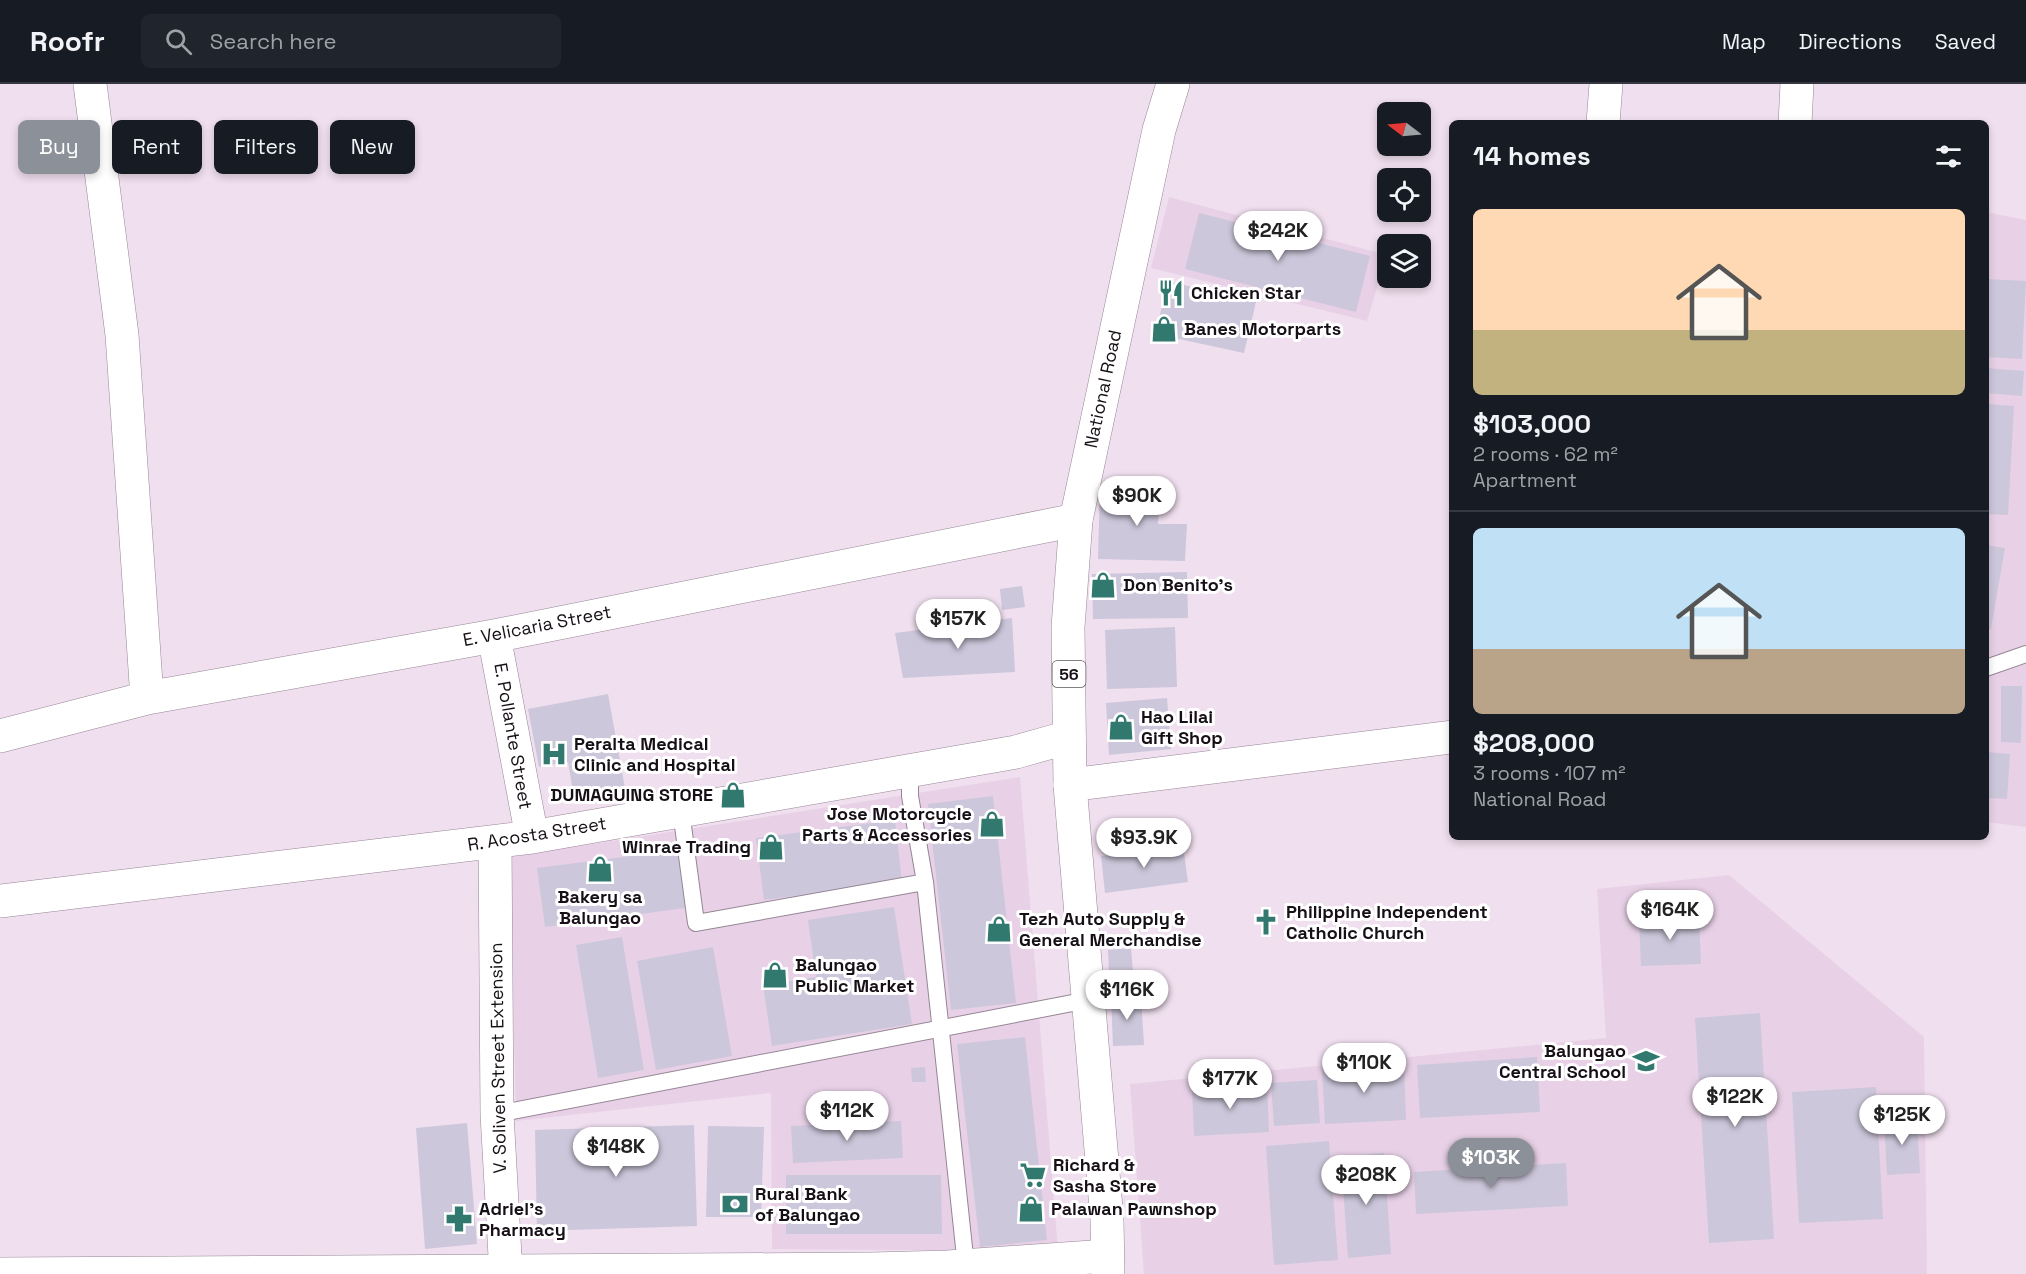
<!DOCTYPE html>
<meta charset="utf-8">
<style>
body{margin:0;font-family:"Space Grotesk",sans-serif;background:#20242c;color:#f1f3f6;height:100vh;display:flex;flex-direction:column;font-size:22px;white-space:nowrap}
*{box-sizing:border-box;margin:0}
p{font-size:20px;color:#9ea1a6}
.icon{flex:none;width:33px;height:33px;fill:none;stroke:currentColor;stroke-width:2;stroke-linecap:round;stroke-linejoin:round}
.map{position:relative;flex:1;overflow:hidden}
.sheet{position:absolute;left:1449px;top:36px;width:540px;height:720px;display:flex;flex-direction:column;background:#171b24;border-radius:9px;box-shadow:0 3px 9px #0003}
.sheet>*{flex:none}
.top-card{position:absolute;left:18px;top:36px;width:570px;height:54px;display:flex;gap:12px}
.needle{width:39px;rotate:286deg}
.controls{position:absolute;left:1377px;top:18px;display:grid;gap:12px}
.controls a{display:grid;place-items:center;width:54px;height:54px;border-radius:9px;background:#171b24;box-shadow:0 3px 9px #0003;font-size:30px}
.price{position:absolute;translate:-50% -51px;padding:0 14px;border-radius:21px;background:#fff;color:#222;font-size:20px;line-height:39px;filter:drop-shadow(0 2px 3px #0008)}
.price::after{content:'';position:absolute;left:50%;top:36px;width:18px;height:14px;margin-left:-9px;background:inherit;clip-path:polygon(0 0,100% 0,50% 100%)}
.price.current{background:#8c9099;color:#fff}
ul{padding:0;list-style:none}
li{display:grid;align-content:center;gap:12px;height:318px;padding:0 24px}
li+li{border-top:2px solid #363941}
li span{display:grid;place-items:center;height:186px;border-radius:9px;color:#555}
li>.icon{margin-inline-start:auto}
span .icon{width:108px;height:108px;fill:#fffc;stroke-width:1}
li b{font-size:26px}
h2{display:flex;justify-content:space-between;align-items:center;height:72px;padding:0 24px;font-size:26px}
.pill{padding:0 21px;border-radius:9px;background:#171b24;box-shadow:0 3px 9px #0003;font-size:21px;line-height:54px}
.pill.current{background:#8c9099;color:#fff}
header{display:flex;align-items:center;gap:36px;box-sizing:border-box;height:84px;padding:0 30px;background:#171b24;border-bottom:2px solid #363941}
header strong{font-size:28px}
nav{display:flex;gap:33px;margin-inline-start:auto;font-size:21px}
.search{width:420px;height:54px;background:#20242c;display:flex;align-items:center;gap:15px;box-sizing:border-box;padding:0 21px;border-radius:9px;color:#9ea1a6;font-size:22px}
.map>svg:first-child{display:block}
</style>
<header>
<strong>Roofr</strong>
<div class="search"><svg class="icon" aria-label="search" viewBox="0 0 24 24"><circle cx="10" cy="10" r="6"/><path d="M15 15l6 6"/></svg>Search here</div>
<nav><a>Map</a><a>Directions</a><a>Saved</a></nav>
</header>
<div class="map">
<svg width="2026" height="1190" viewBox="0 0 2026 1190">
<rect width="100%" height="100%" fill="#f0dfef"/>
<path fill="#e8d1e7" d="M1169,113L1387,171L1367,237L1151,184Z
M1986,128L2026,136V743L1986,738Z
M1020,693L1058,1167L772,1165L771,1009L516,1037L510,773Z
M1729,791L1924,953L1927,1190H1144L1130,1000L1606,954L1597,805Z"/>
<path fill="#cdc7db" d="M1199,129L1370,172L1356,228L1185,185Z
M1986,195L2026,197L2022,275L1986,273Z
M1167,197L1256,218L1244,269L1156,250Z
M1986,284L2024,287L2022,312L1986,309Z
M1986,320L2014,322L2008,431L1986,430Z
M1100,402L1160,404L1158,440H1187L1185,477L1098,475Z
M1986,461L2005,464L1991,545H1986Z
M1187,488L1188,534L1093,535L1092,490Z
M1022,502L1025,523L1002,526L1000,505Z
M1012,534L1015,588L903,594L895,549Z
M1175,543L1177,603L1107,605L1105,546Z
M2001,602H2022L2021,659L2001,658Z
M608,610L626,710L575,720L568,678L539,683L528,625Z
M1167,614L1171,665L1109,671L1106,619Z
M1986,668L2010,670L2007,715L1986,714Z
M993,712L1016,919L951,926L928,720Z
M895,736L902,798L764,816L756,754Z
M1183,761L1188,798L1105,809L1101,772Z
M678,766L685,824L545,843L537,784Z
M894,823L912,940L772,962L763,901L816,893L808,836Z
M1699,832L1701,880L1641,882L1639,834Z
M622,853L644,986L598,994L576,861Z
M713,863L732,972L656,986L637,877Z
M1131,864L1133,887L1109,889L1108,866Z
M1141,912L1144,961L1113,962L1111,913Z
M1760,929L1774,1155L1709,1159L1695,934Z
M1025,953L1047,1156L980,1163L957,960Z
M1537,973L1540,1028L1420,1034L1417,981Z
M1404,981L1406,1036L1325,1040L1322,985Z
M925,983L926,998H912L911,984Z
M1317,996L1320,1039L1274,1042L1271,999Z
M1267,1000L1269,1048L1194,1052L1192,1004Z
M1876,1003L1883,1135L1799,1139L1792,1008Z
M1917,1034L1920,1089L1887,1091L1884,1036Z
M901,1037L903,1074L793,1079L791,1042Z
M467,1039L477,1160L425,1165L416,1044Z
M694,1041L697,1142L537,1147L535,1046Z
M708,1042L764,1043L761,1133H706Z
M1329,1057L1338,1176L1274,1181L1266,1062Z
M1384,1069L1391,1170L1348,1174L1341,1073Z
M1566,1079L1568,1122L1416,1130L1414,1088Z
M786,1091H941L942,1150H786Z"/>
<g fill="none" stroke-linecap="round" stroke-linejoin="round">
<g stroke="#968695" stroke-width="18">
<path id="lane" d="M1986,584L2026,570
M910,685V712L925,798L966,1182
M681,727L696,839L925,798
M497,1030L1088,916"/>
</g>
<g stroke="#968695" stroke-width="34">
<path id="street" d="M90,0L122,251L147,614
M1603,39L1606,0
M1795,39L1797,0
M494,552L532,753
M0,652L147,614L494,552L1076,436
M1070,701L1452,653
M495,758L497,1030L506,1190
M0,817L532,753L1016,668L1069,653
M0,1190L871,1185L948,1183L1107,1172"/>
</g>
<g stroke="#968695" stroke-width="34">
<path id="highway" d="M1108,1190L1107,1136L1070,701L1068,543L1076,436L1159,46L1173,0"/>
</g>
<use href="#lane" stroke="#fff" stroke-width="16"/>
<use href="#street" stroke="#fff" stroke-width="33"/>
<use href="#highway" stroke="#fff" stroke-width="33"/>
</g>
<defs>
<g id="restaurant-bare" transform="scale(2.07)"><path d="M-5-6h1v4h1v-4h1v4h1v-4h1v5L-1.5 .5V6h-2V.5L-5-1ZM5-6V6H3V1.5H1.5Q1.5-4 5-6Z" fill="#31786f" stroke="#fff" stroke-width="2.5" paint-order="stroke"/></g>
<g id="shop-bare" transform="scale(2.07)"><path d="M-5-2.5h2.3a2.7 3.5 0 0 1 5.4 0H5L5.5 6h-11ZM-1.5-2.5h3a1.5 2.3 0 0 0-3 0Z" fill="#31786f" stroke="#fff" stroke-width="2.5" paint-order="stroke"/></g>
<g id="hospital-bare" transform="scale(2.07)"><path d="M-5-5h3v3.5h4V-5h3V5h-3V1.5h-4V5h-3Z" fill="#31786f" stroke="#fff" stroke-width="2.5" paint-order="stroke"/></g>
<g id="church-bare" transform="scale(2.07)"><path d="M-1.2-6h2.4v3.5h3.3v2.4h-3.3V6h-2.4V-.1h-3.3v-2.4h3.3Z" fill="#31786f" stroke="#fff" stroke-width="2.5" paint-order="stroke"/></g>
<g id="school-bare" transform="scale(2.07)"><path d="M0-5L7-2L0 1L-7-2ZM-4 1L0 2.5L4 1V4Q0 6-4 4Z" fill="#31786f" stroke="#fff" stroke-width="2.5" paint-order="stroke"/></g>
<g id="supermarket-bare" transform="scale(2.07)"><path d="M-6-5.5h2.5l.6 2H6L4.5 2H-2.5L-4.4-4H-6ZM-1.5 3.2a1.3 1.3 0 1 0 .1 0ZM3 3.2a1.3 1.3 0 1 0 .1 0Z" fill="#31786f" stroke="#fff" stroke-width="2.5" paint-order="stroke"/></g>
<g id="bank-bare" transform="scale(2.07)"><path d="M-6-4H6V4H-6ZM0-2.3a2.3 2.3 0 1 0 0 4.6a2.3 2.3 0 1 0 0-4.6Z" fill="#31786f" stroke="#fff" stroke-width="2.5" paint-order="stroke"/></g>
<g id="pharmacy-bare" transform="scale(2.07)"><path d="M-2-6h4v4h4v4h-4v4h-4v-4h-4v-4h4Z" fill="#31786f" stroke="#fff" stroke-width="2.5" paint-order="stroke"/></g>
</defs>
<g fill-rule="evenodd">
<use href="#restaurant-bare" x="1171" y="209"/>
<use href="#shop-bare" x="1164" y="245"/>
<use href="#shop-bare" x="1103" y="501"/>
<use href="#shop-bare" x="1121" y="643"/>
<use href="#hospital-bare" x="554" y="670"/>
<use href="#shop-bare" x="733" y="711"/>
<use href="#shop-bare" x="992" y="740"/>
<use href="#shop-bare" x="771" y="763"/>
<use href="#shop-bare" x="600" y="785"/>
<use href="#church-bare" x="1266" y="838"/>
<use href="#shop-bare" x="999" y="845"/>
<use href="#shop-bare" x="775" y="891"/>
<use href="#school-bare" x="1646" y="977"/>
<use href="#supermarket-bare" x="1033" y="1091"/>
<use href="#bank-bare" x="735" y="1120"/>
<use href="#shop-bare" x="1031" y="1125"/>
<use href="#pharmacy-bare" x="459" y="1135"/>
</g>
<g text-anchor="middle" stroke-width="6" stroke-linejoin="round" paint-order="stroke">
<rect fill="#fff" stroke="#5c585c" stroke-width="1.5" x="1052.5" y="577" width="33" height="26" rx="4.5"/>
<g font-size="16" font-weight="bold" fill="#161016">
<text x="1069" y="596">56</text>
</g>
<g font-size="18" font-weight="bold" fill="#161016" stroke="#fff" text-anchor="start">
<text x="1191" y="215">Chicken Star</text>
<text x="1184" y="251">Banes Motorparts</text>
<text x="1123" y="507">Don Benito's</text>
<text x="1141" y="639">Hao Lilai<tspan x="1141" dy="21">Gift Shop</tspan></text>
<text x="574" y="666">Peralta Medical<tspan x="574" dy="21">Clinic and Hospital</tspan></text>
<text x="713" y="717" text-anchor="end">DUMAGUING STORE</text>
<text x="972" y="736" text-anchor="end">Jose Motorcycle<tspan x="972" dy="21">Parts &amp; Accessories</tspan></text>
<text x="751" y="769" text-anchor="end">Winrae Trading</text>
<text x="600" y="819" text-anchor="middle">Bakery sa<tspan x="600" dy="21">Balungao</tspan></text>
<text x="1286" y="834">Philippine Independent<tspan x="1286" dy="21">Catholic Church</tspan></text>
<text x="1019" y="841">Tezh Auto Supply &amp;<tspan x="1019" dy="21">General Merchandise</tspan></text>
<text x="795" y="887">Balungao<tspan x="795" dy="21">Public Market</tspan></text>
<text x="1626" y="973" text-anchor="end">Balungao<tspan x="1626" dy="21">Central School</tspan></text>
<text x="1053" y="1087">Richard &amp;<tspan x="1053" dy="21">Sasha Store</tspan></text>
<text x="755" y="1116">Rural Bank<tspan x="755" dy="21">of Balungao</tspan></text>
<text x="479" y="1131">Adriel's<tspan x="479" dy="21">Pharmacy</tspan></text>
<text x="1051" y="1131">Palawan Pawnshop</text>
</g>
<g font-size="18" fill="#161016" stroke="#fff">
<text transform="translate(1103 305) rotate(-78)" y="6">National Road</text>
<text transform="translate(537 542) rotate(-11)" y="6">E. Velicaria Street</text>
<text transform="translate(513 652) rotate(80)" y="6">E. Pollante Street</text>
<text transform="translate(537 750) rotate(-9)" y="6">R. Acosta Street</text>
<text transform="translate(498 974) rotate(-91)" y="6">V. Soliven Street Extension</text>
</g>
</g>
</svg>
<div class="controls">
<a><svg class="needle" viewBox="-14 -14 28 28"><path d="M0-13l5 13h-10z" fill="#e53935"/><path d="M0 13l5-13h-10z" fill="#9ea1a6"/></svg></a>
<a><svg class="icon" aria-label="locate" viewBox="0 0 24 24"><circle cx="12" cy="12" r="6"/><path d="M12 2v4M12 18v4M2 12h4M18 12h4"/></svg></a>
<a><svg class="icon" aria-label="layers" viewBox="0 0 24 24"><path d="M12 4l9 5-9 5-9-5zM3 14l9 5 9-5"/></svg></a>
</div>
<b class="price" style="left:1278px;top:178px">$242K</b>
<b class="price" style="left:1137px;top:443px">$90K</b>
<b class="price" style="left:958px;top:566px">$157K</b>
<b class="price" style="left:1144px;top:785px">$93.9K</b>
<b class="price" style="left:1670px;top:857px">$164K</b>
<b class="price" style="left:1127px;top:937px">$116K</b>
<b class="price" style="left:1364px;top:1010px">$110K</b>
<b class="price" style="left:1230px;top:1026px">$177K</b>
<b class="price" style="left:1735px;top:1044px">$122K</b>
<b class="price" style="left:847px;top:1058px">$112K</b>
<b class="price" style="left:1902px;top:1062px">$125K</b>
<b class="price" style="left:616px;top:1094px">$148K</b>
<b class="price current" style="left:1491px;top:1105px">$103K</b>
<b class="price" style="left:1366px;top:1122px">$208K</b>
<div class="top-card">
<a class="pill current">Buy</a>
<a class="pill">Rent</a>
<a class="pill">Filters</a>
<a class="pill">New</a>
</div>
<section class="sheet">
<h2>14 homes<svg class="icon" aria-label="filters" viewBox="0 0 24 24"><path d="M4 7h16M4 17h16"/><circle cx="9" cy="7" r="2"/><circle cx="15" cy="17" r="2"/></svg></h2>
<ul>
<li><span style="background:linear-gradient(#ffd9b3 65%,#c2b280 0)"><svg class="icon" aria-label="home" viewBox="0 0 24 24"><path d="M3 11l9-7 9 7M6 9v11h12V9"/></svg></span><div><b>$103,000</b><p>2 rooms · 62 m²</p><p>Apartment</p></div></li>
<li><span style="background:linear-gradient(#bfe0f5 65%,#b9a48a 0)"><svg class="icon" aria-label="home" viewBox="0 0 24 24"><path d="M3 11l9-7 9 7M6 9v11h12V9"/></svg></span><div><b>$208,000</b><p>3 rooms · 107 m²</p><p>National Road</p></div></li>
</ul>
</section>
</div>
